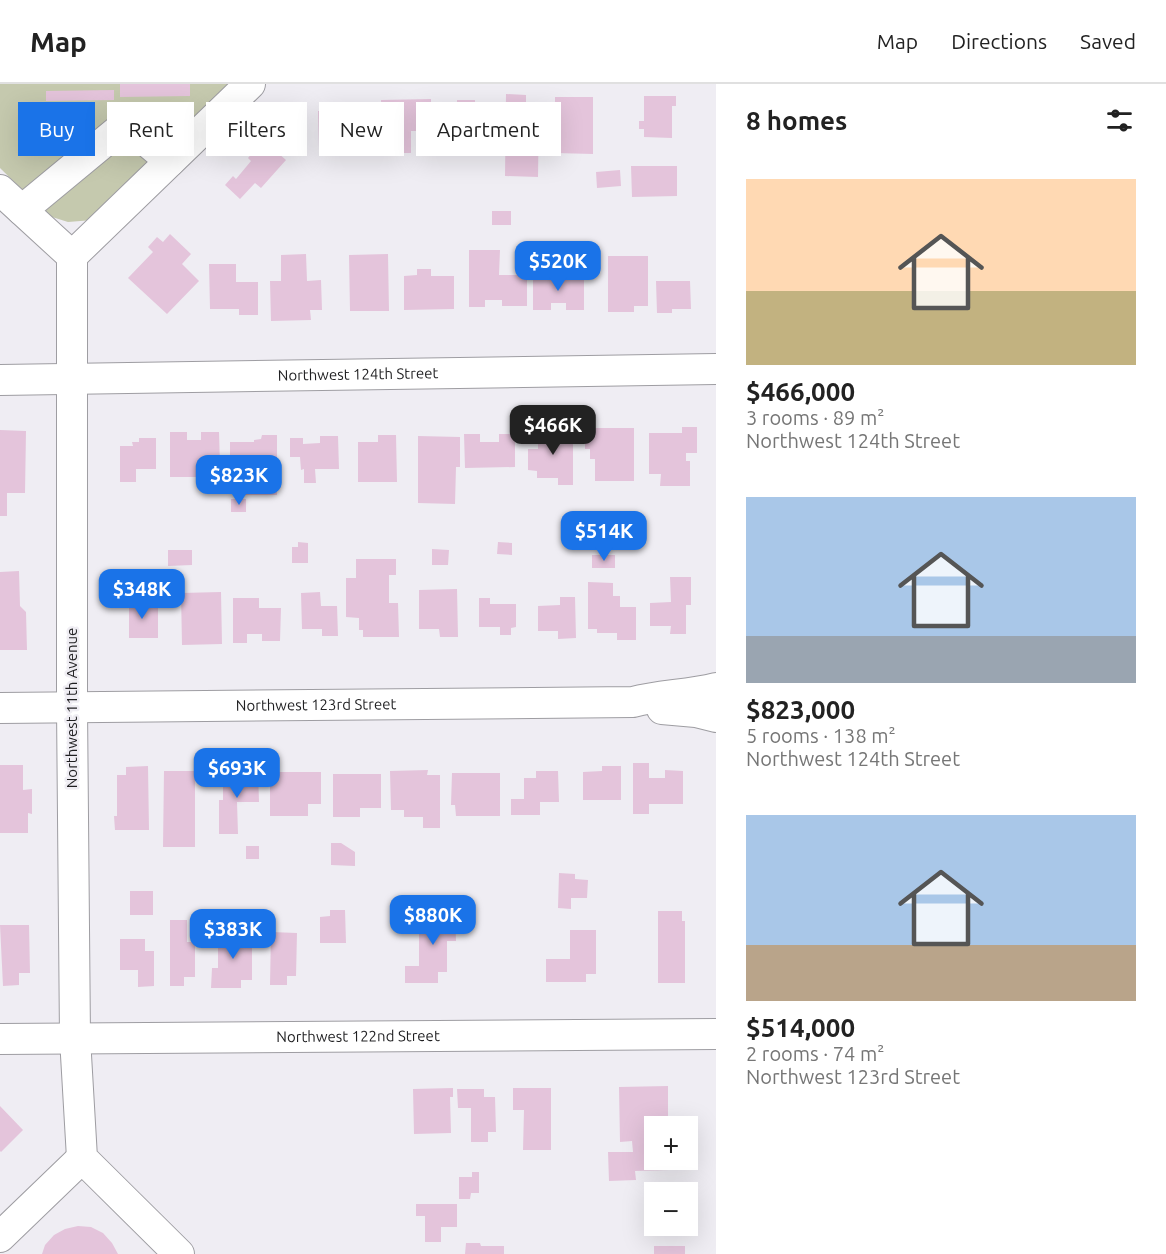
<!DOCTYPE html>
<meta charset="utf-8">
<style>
body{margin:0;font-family:Ubuntu,sans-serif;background:#f6f6f6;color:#222;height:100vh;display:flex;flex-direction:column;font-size:22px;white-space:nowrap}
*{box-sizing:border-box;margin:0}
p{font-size:20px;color:#767676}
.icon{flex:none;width:33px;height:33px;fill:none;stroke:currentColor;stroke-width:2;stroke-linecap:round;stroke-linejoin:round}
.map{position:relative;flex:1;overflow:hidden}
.panel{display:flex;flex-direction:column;background:#fff;width:450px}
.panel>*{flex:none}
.hud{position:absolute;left:18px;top:18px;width:570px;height:54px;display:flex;gap:12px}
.tools{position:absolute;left:644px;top:1032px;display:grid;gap:12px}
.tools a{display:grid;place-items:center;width:54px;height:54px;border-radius:0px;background:#fff;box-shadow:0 6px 24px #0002;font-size:30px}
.price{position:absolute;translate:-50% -51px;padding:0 14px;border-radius:12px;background:#1a73e8;color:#fff;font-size:20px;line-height:39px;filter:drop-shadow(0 2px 3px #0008)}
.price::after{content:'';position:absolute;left:50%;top:36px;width:18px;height:14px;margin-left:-9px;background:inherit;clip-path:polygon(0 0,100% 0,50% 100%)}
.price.active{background:#222;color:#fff}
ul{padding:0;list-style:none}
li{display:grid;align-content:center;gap:12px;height:318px;padding:0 30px}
li span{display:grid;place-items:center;height:186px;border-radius:0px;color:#555}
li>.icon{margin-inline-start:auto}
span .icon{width:108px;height:108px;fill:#fffc;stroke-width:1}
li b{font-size:26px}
h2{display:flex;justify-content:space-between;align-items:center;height:72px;padding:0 30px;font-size:26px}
.tag{padding:0 21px;border-radius:0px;background:#fff;box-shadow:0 6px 24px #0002;font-size:21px;line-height:54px}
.tag.active{background:#1a73e8;color:#fff}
header{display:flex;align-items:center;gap:36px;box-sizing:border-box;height:84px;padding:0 30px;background:#fff;border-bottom:2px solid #e0e0e0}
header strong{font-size:28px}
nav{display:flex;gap:33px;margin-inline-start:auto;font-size:21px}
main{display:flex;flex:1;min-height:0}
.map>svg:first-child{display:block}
</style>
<header>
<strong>Map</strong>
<nav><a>Map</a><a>Directions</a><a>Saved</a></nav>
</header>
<main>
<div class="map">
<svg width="716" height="1170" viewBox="0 0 716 1170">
<rect width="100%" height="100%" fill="#efedf3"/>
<path fill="#c5c9ae" d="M0,0H230L93,136L68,138L49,132L0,84Z"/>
<path fill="#e4c4db" d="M120,0H190V12L120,13Z
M114,6V16L46,17V7Z
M506,10L526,11V19L539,20L538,93L505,92Z
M644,12H676V22H672V54L644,53V45H639V37H644Z
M555,13H593V70L555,69Z
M431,15V47H411V69H382L381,16Z
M457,16H475V20H494L495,59H485V51H475V54L457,55Z
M339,19H357V69L334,70V63L319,64L318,27H339Z
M263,56L286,76L261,104L255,99L240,115L225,101L233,92L236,95L251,77L248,74Z
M631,82H677V112L632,113Z
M620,86L621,102L597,104L596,88Z
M492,127H511V141H492Z
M170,150L191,170L182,180L199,197L167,230L128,194L153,168L148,163L157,153L163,158Z
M469,166H500L499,191H527V222H502V216H485V223H469Z
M306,170L307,197L321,196L322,226H310L311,236L271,237L270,197H281V171Z
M388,170L389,227H350L349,171Z
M608,172H648V222H634V228H608Z
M209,180H236V198H258V231H239V225H210Z
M417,185H431V192H454V225L404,226V192L417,191Z
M533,188H551V193H584V226H566V219H551V226H533Z
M656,197H690L691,225H672V229H657Z
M682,343H697V369H686V377H690V402H660L661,390H649V349H682Z
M538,344H561L560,348H573V401H558V394H537V387L528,386V365H538Z
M585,344H634V397H595V375H590V365H585Z
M0,346L26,347L25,409H7V432H0Z
M170,348H187V356H201V348H219L220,381H199L198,393H170Z
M464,350H480V358H499V350H515V383L465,384Z
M262,351H277V411H243V404H230V358H254V356L261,355Z
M378,351H396L397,398H358V358H378Z
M320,352H338L339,385H315L316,399H304V385L301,386L300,373H290V354H303V360L320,359Z
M418,352L460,353V383H456L455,420L418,419Z
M139,354H156V385H136V398H120V362H133L132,358H139Z
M231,415H246V428H231Z
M298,458L308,459V479H292V463H298Z
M498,458L512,459V471L497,470Z
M432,465L449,466L448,481H432Z
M168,466H192V481L168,482Z
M592,471H615V484H592Z
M356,475H396V491H389V519H398L399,553H363V546H359V534L346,533V494H356Z
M19,487L20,522L26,528L27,566H0V488Z
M670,493H691V521H686V550H670L671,542H650V519L671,518Z
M588,498L613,499V512H620V523H636V556H617V549H597V545H588Z
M457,505L458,553H440L439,545H419V506Z
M221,508L222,560L182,561L181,509Z
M320,508L321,522H337L338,552H322V545H302L301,509Z
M129,511H141V523H158V554H129Z
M560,513H575L576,554L558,555V547H538V522L560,521Z
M233,514H259V524H281L280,557H262V550H247V559H233Z
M479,514H490V520H516V543L511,544V551H500V543H479Z
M633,679H649V694H665V686L683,687V720H649V730H633Z
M0,681H23V706L32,705V730L28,729V749H0Z
M148,682L149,746H115L114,732H117V691H126V683Z
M602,682H621V716H583V688L602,687Z
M428,686L427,691H440V744H423V733H404V726H391L390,687Z
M164,687H195V763H163Z
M242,687H258L259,718H237L238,750H219V716H223V695L234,694L235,691H242Z
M536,687H558L559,718H540V731H511V715H524V694H536Z
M270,688H321V720H308V732H270Z
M452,689H500V732H456L455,721H451Z
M333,690H381V724H360V733H333Z
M331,759H341L355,768V782L331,781Z
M246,762H259V775H246Z
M559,789L575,790V795L588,796L587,814H571V825L558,824Z
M130,807H153V831H130Z
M330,826H345L346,859H320V833L330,832Z
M455,826L456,857H447V888H438V899H405V882H419V827Z
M658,827H682V837H685V899H658Z
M170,836H187V858H195V893H184V902H170Z
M0,841H29L30,889H19V901L3,902Z
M570,846H596V890H586V898H546V875H570Z
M218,848H252V896H241V904H211L212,884H218Z
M271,848L297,849L296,892H287V901H270Z
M120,855H145V867H154V902L138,903V886H120Z
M668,1002V1042H654V1076H669V1086L635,1087L636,1096L609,1097L608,1068H633L632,1057L620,1058L619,1003Z
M453,1004V1013H450L451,1049L414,1050L413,1005Z
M513,1004H551V1066H523L524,1026H513Z
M457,1005H484V1013H495L496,1048H488V1058H471V1024H458Z
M0,1022L23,1046L1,1068L0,1067Z
M472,1088H479V1109H471L470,1115H459V1093H472Z
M416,1120H457V1143H441V1158H425V1132H416Z
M78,1142L91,1143L103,1149L112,1159L118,1170H42L45,1161L54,1151L65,1145Z
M466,1159H480L481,1162H504V1170H465Z
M654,1162H685V1170H654Z"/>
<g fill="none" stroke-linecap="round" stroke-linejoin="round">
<g stroke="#9e9da2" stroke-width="32">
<g id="minor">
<path d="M0,106L72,172"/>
<path d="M22,126L126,40L170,77"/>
<path id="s1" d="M0,296L716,285"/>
<path id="s2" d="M0,624L633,618C660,611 688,611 716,604"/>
<path d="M662,625L696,628L716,633"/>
<path id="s3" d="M0,955L716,950"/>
<path d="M0,1153L82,1074"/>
<path d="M179,1170L82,1074L75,954L72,623V172L250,0"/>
</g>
</g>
<use href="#minor" stroke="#fff" stroke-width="30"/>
</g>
<g text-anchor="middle" stroke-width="5" stroke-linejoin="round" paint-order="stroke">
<g font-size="15" fill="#1f1f21" stroke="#efedf3">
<text dy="5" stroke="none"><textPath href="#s1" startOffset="358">Northwest 124th Street</textPath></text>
<text dy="5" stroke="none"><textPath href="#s2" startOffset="316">Northwest 123rd Street</textPath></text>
<text transform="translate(72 624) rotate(-90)" y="5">Northwest 11th Avenue</text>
<text dy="5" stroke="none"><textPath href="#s3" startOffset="358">Northwest 122nd Street</textPath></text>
</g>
</g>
</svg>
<div class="tools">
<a>+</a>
<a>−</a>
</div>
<b class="price" style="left:558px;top:208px">$520K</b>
<b class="price active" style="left:553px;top:372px">$466K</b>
<b class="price" style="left:239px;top:422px">$823K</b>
<b class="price" style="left:604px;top:478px">$514K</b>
<b class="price" style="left:142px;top:536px">$348K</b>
<b class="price" style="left:237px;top:715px">$693K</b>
<b class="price" style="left:433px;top:862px">$880K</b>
<b class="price" style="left:233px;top:876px">$383K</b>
<div class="hud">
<a class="tag active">Buy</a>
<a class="tag">Rent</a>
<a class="tag">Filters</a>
<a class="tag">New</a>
<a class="tag">Apartment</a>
</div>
</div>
<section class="panel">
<h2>8 homes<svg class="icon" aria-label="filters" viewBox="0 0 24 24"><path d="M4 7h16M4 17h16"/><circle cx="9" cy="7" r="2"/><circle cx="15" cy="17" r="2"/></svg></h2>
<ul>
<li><span style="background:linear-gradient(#ffd9b3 60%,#c2b280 0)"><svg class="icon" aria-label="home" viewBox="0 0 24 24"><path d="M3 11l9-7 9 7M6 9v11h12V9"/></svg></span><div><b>$466,000</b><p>3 rooms · 89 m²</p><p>Northwest 124th Street</p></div></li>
<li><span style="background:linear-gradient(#a9c7e8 75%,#9aa5b1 0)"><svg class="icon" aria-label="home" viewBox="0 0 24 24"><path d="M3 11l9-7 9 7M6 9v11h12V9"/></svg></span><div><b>$823,000</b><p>5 rooms · 138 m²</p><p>Northwest 124th Street</p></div></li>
<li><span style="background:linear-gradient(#a9c7e8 70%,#b9a48a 0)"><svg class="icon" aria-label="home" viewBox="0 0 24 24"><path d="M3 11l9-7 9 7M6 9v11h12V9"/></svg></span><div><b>$514,000</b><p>2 rooms · 74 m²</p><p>Northwest 123rd Street</p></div></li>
</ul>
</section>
</main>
